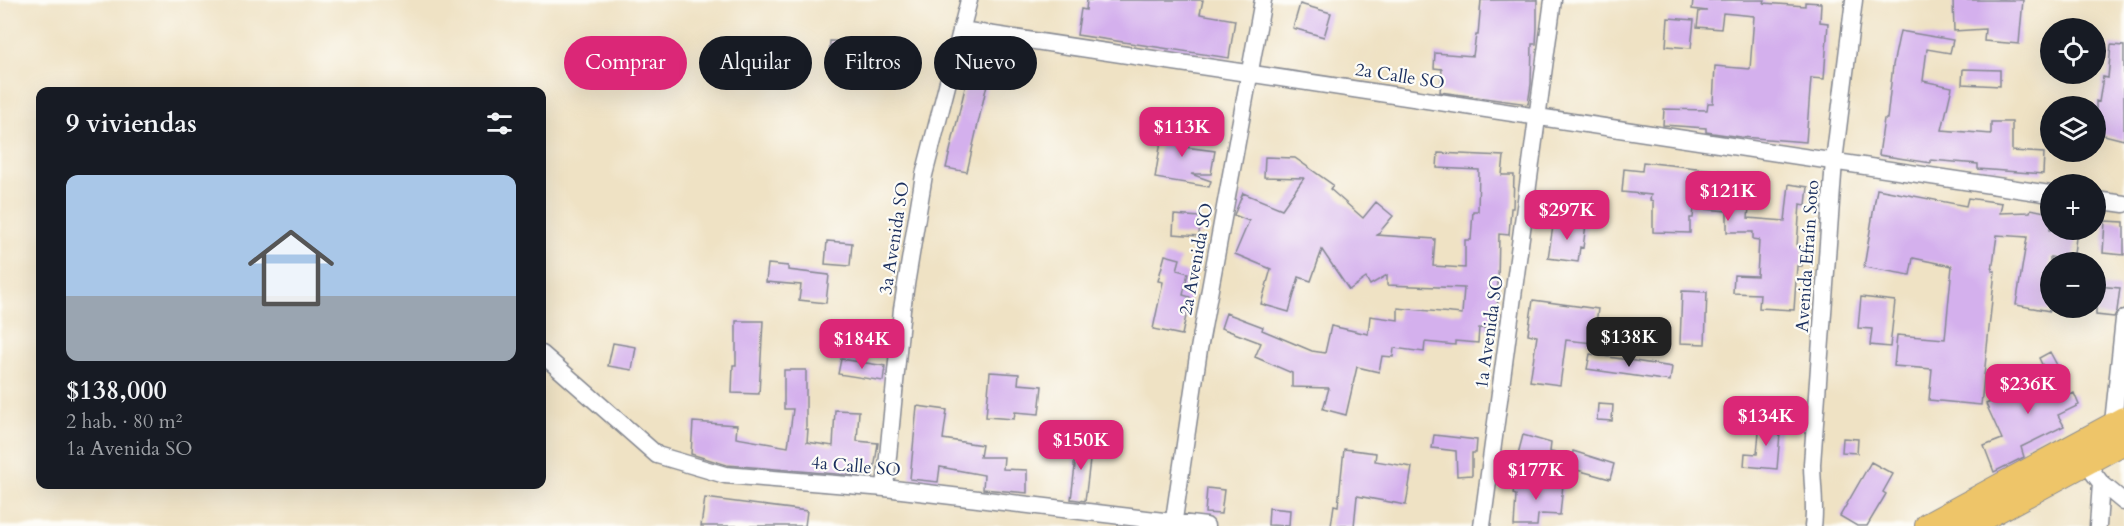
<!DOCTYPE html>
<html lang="es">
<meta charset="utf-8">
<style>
body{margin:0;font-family:Cardo,serif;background:#242831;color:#f1f3f6;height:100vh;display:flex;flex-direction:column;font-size:22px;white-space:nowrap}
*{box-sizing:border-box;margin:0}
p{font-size:20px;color:#9ea1a6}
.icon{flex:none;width:33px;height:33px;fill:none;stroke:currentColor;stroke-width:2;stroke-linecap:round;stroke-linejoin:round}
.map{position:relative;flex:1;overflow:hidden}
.side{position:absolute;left:36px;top:87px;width:510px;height:402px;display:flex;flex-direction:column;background:#171b24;border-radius:12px;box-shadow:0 6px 24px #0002}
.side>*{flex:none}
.guide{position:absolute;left:564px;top:36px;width:570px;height:54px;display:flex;gap:12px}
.buttons{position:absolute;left:2040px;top:18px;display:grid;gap:12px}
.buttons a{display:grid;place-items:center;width:66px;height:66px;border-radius:50%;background:#171b24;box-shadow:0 6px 24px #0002;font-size:30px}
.price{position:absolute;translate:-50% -51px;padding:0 14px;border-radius:12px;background:#db2777;color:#fff;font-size:20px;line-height:39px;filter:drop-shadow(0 2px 3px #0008)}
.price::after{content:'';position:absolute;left:50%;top:36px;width:18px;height:14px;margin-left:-9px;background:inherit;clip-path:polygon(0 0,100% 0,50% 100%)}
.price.on{background:#222;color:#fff}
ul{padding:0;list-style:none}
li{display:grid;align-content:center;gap:12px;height:318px;padding:0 30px}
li+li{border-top:2px solid #363941}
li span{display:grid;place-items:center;height:186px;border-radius:12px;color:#555}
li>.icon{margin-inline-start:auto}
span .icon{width:108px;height:108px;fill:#fffc;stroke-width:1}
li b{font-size:26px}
h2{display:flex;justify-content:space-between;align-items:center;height:72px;padding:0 30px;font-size:26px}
.pill{padding:0 21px;border-radius:27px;background:#171b24;box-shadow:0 6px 24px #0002;font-size:21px;line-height:54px}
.pill.on{background:#db2777;color:#fff}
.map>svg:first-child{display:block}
</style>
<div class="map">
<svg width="2124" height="526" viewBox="0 0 2124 526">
<rect width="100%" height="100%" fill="#fdfcf7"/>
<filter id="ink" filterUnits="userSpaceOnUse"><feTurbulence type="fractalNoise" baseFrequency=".0167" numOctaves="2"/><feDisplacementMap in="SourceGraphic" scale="12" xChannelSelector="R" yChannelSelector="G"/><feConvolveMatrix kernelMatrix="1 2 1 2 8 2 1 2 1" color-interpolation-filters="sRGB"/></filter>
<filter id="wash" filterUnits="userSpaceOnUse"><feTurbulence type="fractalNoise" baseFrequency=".008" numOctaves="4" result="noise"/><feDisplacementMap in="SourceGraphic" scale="24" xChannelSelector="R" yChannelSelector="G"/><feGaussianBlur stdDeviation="1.35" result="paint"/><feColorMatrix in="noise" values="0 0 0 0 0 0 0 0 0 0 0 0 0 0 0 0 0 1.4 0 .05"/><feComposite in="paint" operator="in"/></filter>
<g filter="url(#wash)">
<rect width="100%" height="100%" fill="#efe2c4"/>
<g id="blocks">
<path fill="#d4b0ed" d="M1087,0H1203L1200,14L1235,20L1229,58L1077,35L1081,9L1086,10Z
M1481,0H1537V28L1536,44H1532L1531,84L1528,104L1440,92L1442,69L1434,68L1435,53L1473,56L1476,35H1478Z
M1693,0H1765L1764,3L1805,6V2L1821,3L1820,22L1828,23L1824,79L1811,78L1806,142L1741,137L1706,132V128L1663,125L1664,109L1707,110L1708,103H1713L1715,66L1750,69L1754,16L1723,13L1721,29L1697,27L1699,11H1707L1692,9Z
M1953,0H2023L2019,44L1984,41L1985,29L1954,31Z
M1300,4L1331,13L1324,37L1293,28Z
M1668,18L1694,20L1691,48L1666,46Z
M1900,31L1953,40L1950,53L1927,49L1923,81L1952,87L1942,130L1991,134V122H2012V151L2044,153L2043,174L1978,169V164L1931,160V163L1879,155L1884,119H1887L1893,65Z
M830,41L859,42L858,65L829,63Z
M2111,45L2124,46V140L2096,133V101L2099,102L2103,77L2108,78Z
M973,54L993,58L967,172L946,168Z
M1963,69L2000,70V86L1962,84Z
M1159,124L1188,130L1185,147L1215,151L1211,174H1191L1211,181L1209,187L1155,178L1161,141L1155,140Z
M1438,153L1504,156L1502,175H1514L1513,208H1511L1509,235L1499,234L1497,329L1479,328L1478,343L1455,341V345L1425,342L1424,352L1394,348L1393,357L1382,356L1379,372L1357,367L1346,415L1323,409L1329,388L1292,387V373L1255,357L1261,343L1221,328L1226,313L1263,327L1262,330L1312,351L1325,353L1331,326L1368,334L1370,316L1398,320V308L1462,314L1464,288L1387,285V275L1370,285L1366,278L1349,290L1322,250L1311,281L1299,277L1289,312L1261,304L1271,269L1235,254L1249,221L1234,215L1243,193L1282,209L1304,178L1264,177L1265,157L1295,158L1333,185L1330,189L1363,218L1376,202L1393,216L1377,235L1435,239L1433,266L1465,268V240H1471L1473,211H1478L1479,170L1437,168Z
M1643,162L1723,171V174L1752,177L1748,218L1785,221L1789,184L1808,187L1806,205L1800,204L1797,246H1803L1802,266H1797L1794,310L1759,308L1760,294L1733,293L1734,275L1757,276L1759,240L1753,239V232H1727V211L1694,208L1693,218H1690V233L1653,232V201L1650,200L1651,195L1622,192L1624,169L1642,171Z
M1877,189L1966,206L1968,198L2002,203L2000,213L2030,212L2031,209L2050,213V230H2077L2073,261L2050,257V311L2016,305L2027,237L1997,235L1992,271H1995L1981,405L1929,400L1932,369L1894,366L1897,335L1945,339L1952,266L1913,258L1910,275L1864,267Z
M1174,215L1200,217L1199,236L1173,234Z
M1554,220L1586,224L1583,248L1580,247L1578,262L1548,258Z
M2105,221L2124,222V255L2103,253Z
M827,241L852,243L850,266L825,264Z
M1165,255L1180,259L1177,270L1188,273L1183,295L1190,297L1182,335L1153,329L1163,282L1158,281Z
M768,264L788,266V270L829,275L826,303L799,300L801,285L766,282Z
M2096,286L2120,288L2117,311L2114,317L2096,315Z
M1682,291L1707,292L1705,344L1680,343Z
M1861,297L1895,301L1890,347L1870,345L1872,329L1858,328Z
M1533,300L1598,309L1593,343L1566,340L1560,385L1530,381L1537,336L1528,334Z
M736,321H763L759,394L732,393L733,365H736Z
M613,343L636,347L632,370L608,366Z
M2050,352L2058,367L2053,370L2068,396L2074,393L2079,405L2058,415L2064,426L2021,447L2024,457L1994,472L1984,446L2002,439L1986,404L2015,391L2046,373L2039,358Z
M1590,354L1672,367L1670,381L1587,369Z
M841,359L885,366L883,381L838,374Z
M784,370H806V429H808L807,442L833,446L835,410L859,411L857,441L878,443L873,477L727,465L691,454L693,422L737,425L736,438L788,447L793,409H784Z
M990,372L1019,374L1018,384L1042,386L1039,414L1015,412L1014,419L986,417Z
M1598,404L1613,405L1612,421L1597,420Z
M917,406L947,410L943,439L982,445L980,457H1004L1003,469L1027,470V493L983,489L984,475L940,467L938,482L910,479Z
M1760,421L1781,422L1777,469L1744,466L1745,453L1757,454Z
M1434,435L1477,440L1476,453H1472V475L1457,476L1456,451L1432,448Z
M1523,435L1551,443L1550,452L1572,456L1573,451L1614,464L1610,479L1518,454Z
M1843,438L1858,439L1857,453L1842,452Z
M1076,442L1092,444L1085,501L1071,499L1075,466H1074Z
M1344,449L1376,453L1375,461L1412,467L1406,505L1357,496L1354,526H1331L1334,505L1338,506Z
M1871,462L1893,474L1883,492L1886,494L1867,526H1857L1840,516Z
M1515,478L1563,484L1560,515L1542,514L1538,515L1537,526H1514L1516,495L1513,494Z
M1207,488L1224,490L1221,514L1205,513Z
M705,498L807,511L805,526H701Z
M1269,508L1290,510L1289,526L1268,525Z"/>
</g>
</g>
<g filter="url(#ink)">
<use href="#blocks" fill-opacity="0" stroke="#858891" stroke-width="1.5"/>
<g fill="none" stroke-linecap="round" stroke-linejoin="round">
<g stroke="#858891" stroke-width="19">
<path id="street" d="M961,30L2050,194
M2096,200L2124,204
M542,354L657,455L725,475L885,488L1206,526
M2112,432L2124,319
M2085,462L2101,483L2124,502
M885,488L902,309L924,175L969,0
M1173,526L1199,349L1263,0
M1482,526L1553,0
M1813,526C1816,506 1812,484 1812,464L1834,161L1854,0
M2098,526L2101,483"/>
</g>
<g stroke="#858891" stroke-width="28">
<path id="primary" d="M1928,526L2124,420
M1967,526L2124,441"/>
</g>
<use href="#street" stroke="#fff" stroke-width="16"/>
<use href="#primary" stroke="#eec569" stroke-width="26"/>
</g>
</g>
<g text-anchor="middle" stroke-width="4.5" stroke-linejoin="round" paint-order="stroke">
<g font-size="18" fill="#1b2f5e" stroke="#fdfcf7">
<text transform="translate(1400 76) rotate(9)" y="6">2a Calle SO</text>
<text transform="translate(894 238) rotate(-81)" y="6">3a Avenida SO</text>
<text transform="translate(1807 256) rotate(-86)" y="6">Avenida Efraín Soto</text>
<text transform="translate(1196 259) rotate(-79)" y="6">2a Avenida SO</text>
<text transform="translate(1489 332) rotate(-82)" y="6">1a Avenida SO</text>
<text transform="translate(856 466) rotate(5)" y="6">4a Calle SO</text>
</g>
</g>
</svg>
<div class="buttons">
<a><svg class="icon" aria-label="locate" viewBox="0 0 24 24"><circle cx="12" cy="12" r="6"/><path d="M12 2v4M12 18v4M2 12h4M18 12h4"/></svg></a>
<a><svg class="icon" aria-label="layers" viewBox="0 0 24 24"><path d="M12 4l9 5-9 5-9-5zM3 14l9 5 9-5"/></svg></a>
<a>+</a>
<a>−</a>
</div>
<b class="price" style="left:1182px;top:158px">$113K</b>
<b class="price" style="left:1728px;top:222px">$121K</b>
<b class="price" style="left:1567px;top:241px">$297K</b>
<b class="price on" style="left:1629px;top:368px">$138K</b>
<b class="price" style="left:862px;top:370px">$184K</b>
<b class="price" style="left:2028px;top:415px">$236K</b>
<b class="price" style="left:1766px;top:447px">$134K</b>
<b class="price" style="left:1081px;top:471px">$150K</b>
<b class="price" style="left:1536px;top:501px">$177K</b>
<div class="guide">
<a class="pill on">Comprar</a>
<a class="pill">Alquilar</a>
<a class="pill">Filtros</a>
<a class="pill">Nuevo</a>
</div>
<section class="side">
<h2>9 viviendas<svg class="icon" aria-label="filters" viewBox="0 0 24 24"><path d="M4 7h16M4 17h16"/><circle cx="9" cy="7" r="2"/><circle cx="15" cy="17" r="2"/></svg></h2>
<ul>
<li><span style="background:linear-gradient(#a9c7e8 65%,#9aa5b1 0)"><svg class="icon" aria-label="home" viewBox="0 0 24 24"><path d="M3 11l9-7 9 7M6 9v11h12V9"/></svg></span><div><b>$138,000</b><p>2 hab. · 80 m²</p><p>1a Avenida SO</p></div></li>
</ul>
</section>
</div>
